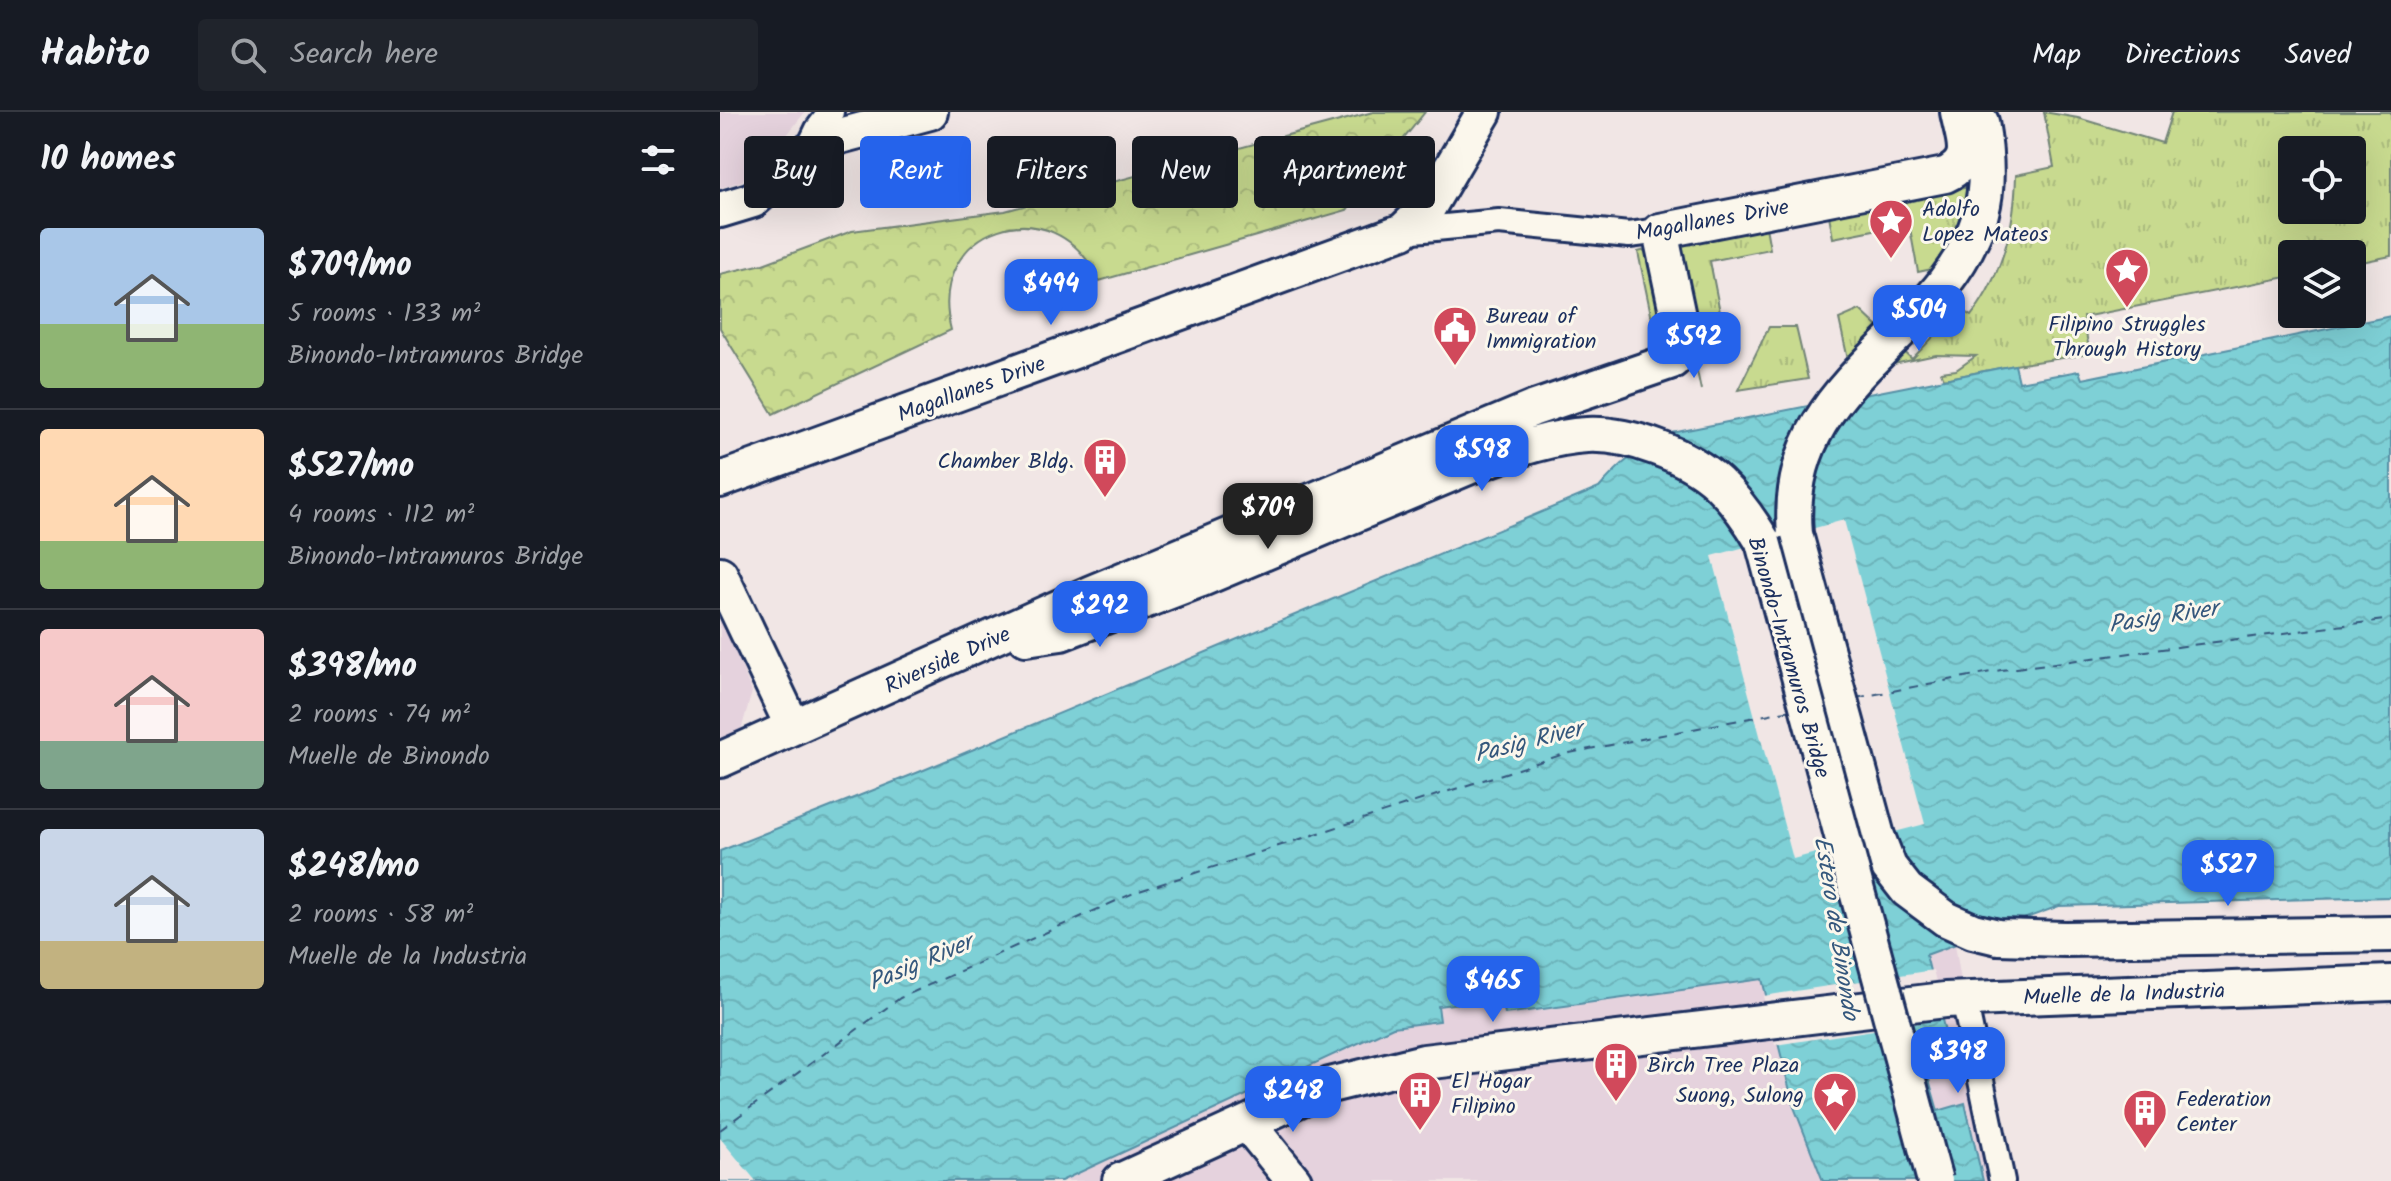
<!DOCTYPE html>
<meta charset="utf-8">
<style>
body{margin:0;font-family:Kalam,sans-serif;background:#20242c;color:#f1f3f6;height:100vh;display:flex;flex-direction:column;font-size:30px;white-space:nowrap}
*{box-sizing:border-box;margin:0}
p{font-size:26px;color:#9ea1a6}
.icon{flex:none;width:44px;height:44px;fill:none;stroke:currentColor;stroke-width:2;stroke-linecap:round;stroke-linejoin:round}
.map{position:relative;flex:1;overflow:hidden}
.panel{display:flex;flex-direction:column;background:#171b24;width:720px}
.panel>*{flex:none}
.guide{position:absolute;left:24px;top:24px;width:760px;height:72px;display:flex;gap:16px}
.controls{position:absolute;left:1558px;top:24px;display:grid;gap:16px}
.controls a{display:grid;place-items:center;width:88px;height:88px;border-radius:8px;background:#171b24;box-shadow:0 8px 32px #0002;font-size:40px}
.price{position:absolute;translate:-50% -68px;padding:0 18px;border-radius:16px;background:#2563eb;color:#fff;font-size:26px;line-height:52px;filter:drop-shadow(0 2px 4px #0008)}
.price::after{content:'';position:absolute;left:50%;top:48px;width:24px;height:18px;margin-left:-12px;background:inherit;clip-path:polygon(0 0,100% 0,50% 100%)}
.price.selected{background:#222;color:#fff}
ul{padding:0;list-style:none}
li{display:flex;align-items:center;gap:24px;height:200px;padding:0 40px}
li+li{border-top:2px solid #363941}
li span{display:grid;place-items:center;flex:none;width:224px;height:160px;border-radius:8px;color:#555}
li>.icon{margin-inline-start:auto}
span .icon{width:96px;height:96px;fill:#fffc;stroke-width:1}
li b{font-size:34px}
h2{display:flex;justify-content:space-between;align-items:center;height:96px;padding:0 40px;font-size:34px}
.tag{padding:0 28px;border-radius:8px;background:#171b24;box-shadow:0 8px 32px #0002;font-size:28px;line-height:72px}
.tag.selected{background:#2563eb;color:#fff}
header{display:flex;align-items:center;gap:48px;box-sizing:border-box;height:112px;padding:0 40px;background:#171b24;border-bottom:2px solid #363941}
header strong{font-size:38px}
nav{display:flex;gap:44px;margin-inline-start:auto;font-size:28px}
.search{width:560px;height:72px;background:#20242c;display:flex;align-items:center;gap:20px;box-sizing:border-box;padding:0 28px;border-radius:8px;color:#9ea1a6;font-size:30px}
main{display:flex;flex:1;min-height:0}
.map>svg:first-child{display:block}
</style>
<header>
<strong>Habito</strong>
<div class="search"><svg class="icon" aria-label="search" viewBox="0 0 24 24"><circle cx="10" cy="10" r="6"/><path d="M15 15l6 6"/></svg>Search here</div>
<nav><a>Map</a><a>Directions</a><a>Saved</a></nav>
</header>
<main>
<section class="panel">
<h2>10 homes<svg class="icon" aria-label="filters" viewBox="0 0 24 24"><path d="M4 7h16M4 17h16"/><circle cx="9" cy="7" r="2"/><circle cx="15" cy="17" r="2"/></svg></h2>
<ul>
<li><span style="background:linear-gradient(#a9c7e8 60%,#8fb573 0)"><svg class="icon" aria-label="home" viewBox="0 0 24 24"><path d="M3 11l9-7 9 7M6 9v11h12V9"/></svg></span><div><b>$709/mo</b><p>5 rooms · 133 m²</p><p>Binondo-Intramuros Bridge</p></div></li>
<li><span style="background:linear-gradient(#ffd9b3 70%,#8fb573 0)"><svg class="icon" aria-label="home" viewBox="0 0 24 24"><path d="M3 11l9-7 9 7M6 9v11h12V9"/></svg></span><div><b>$527/mo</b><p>4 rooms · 112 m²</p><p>Binondo-Intramuros Bridge</p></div></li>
<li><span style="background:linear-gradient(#f6c9c9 70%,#7fa58c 0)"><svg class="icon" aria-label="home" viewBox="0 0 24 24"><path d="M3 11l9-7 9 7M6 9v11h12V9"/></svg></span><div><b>$398/mo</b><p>2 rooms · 74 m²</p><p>Muelle de Binondo</p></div></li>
<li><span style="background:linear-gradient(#c9d6e8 70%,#c2b280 0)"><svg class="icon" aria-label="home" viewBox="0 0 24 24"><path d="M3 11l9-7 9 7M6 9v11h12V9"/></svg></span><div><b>$248/mo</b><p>2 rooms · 58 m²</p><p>Muelle de la Industria</p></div></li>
</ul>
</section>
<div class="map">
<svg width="1671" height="1069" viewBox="0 0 1671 1069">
<defs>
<pattern id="grass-tufts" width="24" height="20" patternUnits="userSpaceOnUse" patternTransform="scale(2)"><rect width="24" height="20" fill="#c8da8f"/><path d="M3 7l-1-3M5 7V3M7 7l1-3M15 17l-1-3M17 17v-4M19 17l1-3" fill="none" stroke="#abbb7e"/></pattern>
<pattern id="forest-crowns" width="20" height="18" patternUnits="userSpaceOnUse" patternTransform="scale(2)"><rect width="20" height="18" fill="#c8da8f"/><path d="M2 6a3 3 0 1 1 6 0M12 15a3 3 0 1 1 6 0" fill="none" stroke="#abbb7e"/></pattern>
<pattern id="water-waves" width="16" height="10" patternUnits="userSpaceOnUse" patternTransform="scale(2)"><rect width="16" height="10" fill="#7ed0d6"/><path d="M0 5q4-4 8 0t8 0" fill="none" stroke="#6cb3ba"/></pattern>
</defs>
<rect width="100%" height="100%" fill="#f1e6e5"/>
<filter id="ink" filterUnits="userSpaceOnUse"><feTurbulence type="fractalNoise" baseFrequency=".0125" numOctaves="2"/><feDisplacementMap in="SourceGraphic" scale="16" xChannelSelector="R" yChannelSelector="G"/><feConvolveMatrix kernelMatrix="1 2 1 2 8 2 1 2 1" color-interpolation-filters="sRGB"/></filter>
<g filter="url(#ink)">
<path fill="#e5d2dd" d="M0,0H85L63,28L22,69L0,76Z
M0,502L32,580L21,618L0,627Z
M1235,832L1250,925L1282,1069H341L673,915L720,909L718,894L782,885L785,901L1205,843Z"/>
<path fill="url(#grass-tufts)" stroke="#728476" stroke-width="2" fill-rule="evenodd" d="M1324,0L1358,6L1442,31L1452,0H1671V144L1632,152V142H1572V164L1363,205L1370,242L1295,253L1224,267L1221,260L1236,258L1256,244L1216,243L1131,261L1119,207L1140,198L1192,247L1238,199L1209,179L1226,154L1198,160L1189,111L1113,126L1109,103L1249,75C1246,114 1234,146 1212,178L1251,204C1283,162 1295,115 1296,63L1334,55ZM1572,38H1632V98H1572Z
M1046,115L1050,137L990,149L1000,200L969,221L981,278L977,259L951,133Z
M1049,215H1076L1088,267L1018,278Z"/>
<path fill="url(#forest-crowns)" stroke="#728476" stroke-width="2" d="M653,0H705L627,98L379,169C335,70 204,116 231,218L53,302L0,216V162L43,152L132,119L285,99Z"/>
<path fill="#c8da8f" stroke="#728476" stroke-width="2" d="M925,138L931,140L954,230L939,241L918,140Z"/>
<path fill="url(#water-waves)" stroke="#5690a6" stroke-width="2" d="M1671,204V785L1339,794L1206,843L1227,928L1200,936L1218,999L1245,991L1263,1069H1103L1074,995L1042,867L785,902L782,885L718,894L720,909L673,915L341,1069H0V739L199,660L879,376C900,351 919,337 947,322L1295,253L1299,270L1359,259L1362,267Z"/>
<path fill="#f1e6e5" d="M1124,408L1205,712L1073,747L992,444Z
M1213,858L1226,907L1055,933L1043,884Z
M0,1026L36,1069H0Z"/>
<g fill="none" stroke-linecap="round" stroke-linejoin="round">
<path stroke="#34577c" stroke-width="2" stroke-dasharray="10 8" stroke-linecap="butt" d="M1136,586L1281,558L1671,507
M0,1018L180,886L416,780L844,642L1071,598"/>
<g stroke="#1b2f5e" stroke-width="30">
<path id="street" d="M87,40L98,17L111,0
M683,119L779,110L909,123L940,119
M1244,887L1282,1069"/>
</g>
<g stroke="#1b2f5e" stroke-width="40">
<path id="secondary" d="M1261,10C1266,39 1269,72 1261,101C1223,230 1061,265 1075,422L1157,724L1169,755L1187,778L1226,807L1253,819L1278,825L1345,827L1671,822
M0,98L33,88L87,40L120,24L210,0
M0,368L683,119L709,94L764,0
M0,462L73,615
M306,526L341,521L479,468L748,355C785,342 827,325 867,323C909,321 968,343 998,371C1017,389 1030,408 1043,430
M0,648L369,482L812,297L952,249L959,242L964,233L940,119L1225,63C1256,49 1243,27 1238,0
M527,1011L574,1069
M400,1069L610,973L704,950L1225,888L1671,871"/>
</g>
<use href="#street" stroke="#fbf7ec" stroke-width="24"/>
<use href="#secondary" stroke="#fbf7ec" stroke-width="34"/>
<g stroke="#1b2f5e" stroke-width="40" stroke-linecap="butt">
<path id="secondary-bridge" d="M1043,430L1215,1069"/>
</g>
<use href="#secondary-bridge" stroke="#fbf7ec" stroke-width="34"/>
</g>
</g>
<defs>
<g id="sight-pin" transform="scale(2.3)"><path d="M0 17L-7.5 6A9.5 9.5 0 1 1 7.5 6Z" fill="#d1495b" stroke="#fbf7ec"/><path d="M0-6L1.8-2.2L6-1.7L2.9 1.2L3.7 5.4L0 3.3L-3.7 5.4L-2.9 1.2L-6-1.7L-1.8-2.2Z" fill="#fff"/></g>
<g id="civic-pin" transform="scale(2.3)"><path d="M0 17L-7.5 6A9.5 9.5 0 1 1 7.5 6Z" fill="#d1495b" stroke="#fbf7ec"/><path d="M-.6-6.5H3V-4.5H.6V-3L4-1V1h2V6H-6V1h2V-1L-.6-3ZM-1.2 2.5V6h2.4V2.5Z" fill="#fff"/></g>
<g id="building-pin" transform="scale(2.3)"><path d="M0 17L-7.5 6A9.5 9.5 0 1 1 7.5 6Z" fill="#d1495b" stroke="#fbf7ec"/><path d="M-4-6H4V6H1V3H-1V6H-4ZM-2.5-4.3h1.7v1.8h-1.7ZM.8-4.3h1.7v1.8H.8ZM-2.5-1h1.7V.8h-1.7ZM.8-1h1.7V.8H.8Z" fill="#fff"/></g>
</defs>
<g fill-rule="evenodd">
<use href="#sight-pin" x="1171" y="109"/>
<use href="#sight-pin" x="1407" y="158"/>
<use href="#civic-pin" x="735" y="216"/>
<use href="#building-pin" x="385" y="348"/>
<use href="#building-pin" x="896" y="952"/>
<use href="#building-pin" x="700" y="981"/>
<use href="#sight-pin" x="1115" y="982"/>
<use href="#building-pin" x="1425" y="999"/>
</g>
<g text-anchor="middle" stroke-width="6" stroke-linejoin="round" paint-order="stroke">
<g font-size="22" fill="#1b2f5e" stroke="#fbf7ec" text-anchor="start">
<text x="1202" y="104">Adolfo<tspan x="1202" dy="25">Lopez Mateos</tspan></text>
<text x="766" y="211">Bureau of<tspan x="766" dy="25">Immigration</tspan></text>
<text x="1407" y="219" text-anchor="middle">Filipino Struggles<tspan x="1407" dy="25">Through History</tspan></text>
<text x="354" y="356" text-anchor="end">Chamber Bldg.</text>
<text x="927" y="960">Birch Tree Plaza</text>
<text x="731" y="976">El Hogar<tspan x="731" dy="25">Filipino</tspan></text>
<text x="1084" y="990" text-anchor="end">Suong, Sulong</text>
<text x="1456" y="994">Federation<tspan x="1456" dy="25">Center</tspan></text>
</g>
<g font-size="22" fill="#1b2f5e" stroke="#fbf7ec">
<text transform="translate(992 107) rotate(-10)" y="8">Magallanes Drive</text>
<text transform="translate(251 276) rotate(-20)" y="8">Magallanes Drive</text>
<text transform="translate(1070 545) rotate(74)" y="8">Binondo-Intramuros Bridge</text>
<text transform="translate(227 547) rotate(-24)" y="8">Riverside Drive</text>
<text transform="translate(1404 881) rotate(-2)" y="8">Muelle de la Industria</text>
</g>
<g font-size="24" font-style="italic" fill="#34577c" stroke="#fbf7ec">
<text transform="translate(1443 504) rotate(-9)" y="8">Pasig River</text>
<text transform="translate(808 629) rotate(-14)" y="8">Pasig River</text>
<text transform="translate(1117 816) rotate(81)" y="8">Estero de Binondo</text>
<text transform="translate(200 850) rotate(-23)" y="8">Pasig River</text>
</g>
</g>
</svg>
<div class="controls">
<a><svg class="icon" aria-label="locate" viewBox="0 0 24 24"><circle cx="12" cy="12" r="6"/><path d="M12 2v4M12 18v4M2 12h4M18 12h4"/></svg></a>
<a><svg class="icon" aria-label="layers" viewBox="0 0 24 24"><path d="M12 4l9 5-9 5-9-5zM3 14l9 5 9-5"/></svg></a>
</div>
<b class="price" style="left:331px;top:215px">$494</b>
<b class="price" style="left:1199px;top:241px">$504</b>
<b class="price" style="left:974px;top:268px">$592</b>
<b class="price" style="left:762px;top:381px">$598</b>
<b class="price selected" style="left:548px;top:439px">$709</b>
<b class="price" style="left:380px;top:537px">$292</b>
<b class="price" style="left:1508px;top:796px">$527</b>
<b class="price" style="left:773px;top:912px">$465</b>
<b class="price" style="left:1238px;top:983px">$398</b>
<b class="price" style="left:573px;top:1022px">$248</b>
<div class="guide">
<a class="tag">Buy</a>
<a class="tag selected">Rent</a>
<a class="tag">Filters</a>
<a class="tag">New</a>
<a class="tag">Apartment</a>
</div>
</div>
</main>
